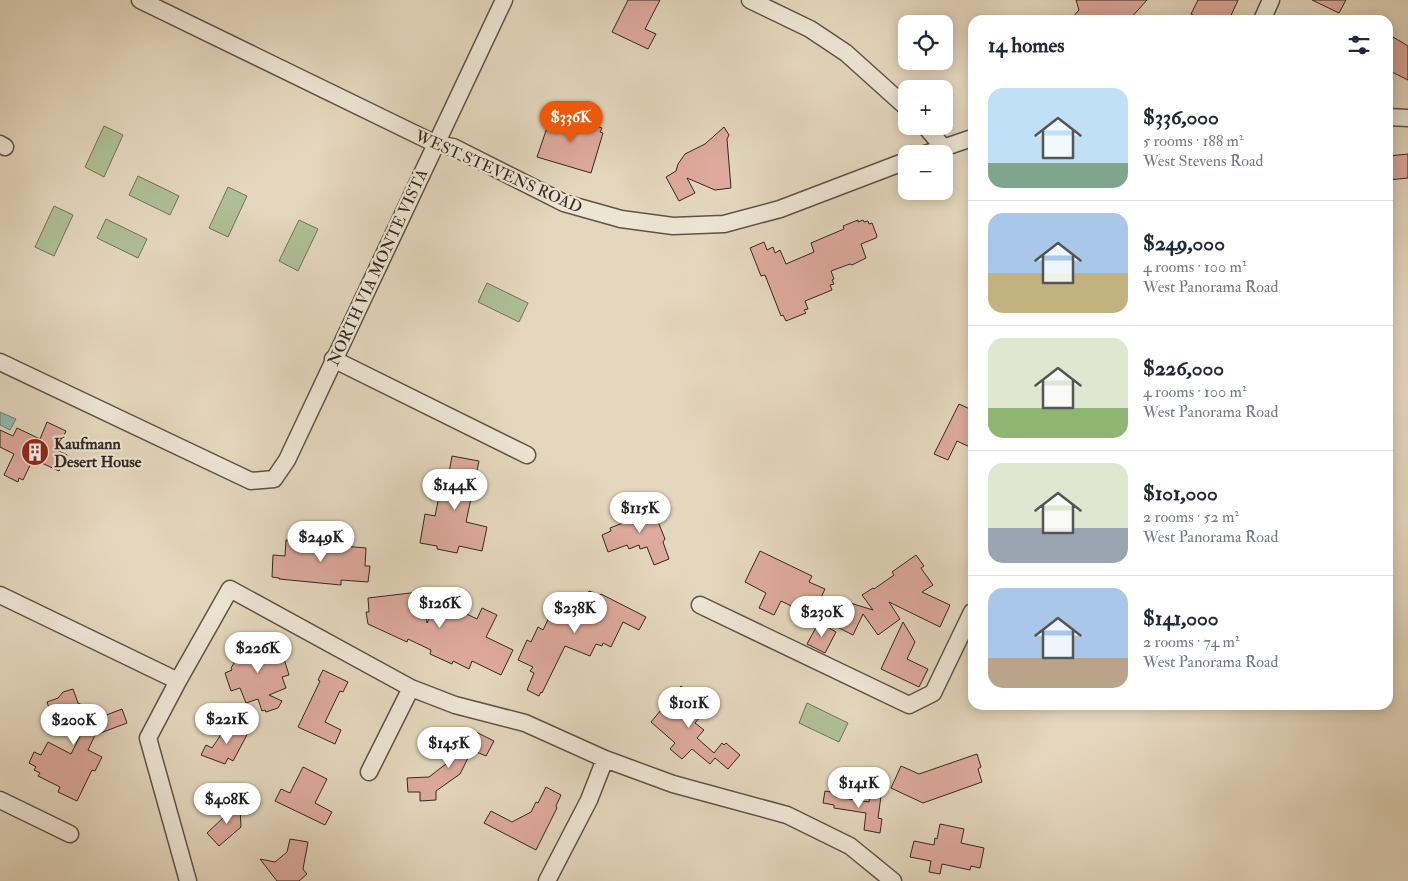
<!DOCTYPE html>
<meta charset="utf-8">
<style>
body{margin:0;font-family:"IM FELL Double Pica",serif;background:#f2f2f3;color:#1f2937;height:100vh;display:flex;flex-direction:column;font-size:19px;white-space:nowrap}
*{box-sizing:border-box;margin:0}
p{font-size:16px;color:#747a83}
.icon{flex:none;width:28px;height:28px;fill:none;stroke:currentColor;stroke-width:2;stroke-linecap:round;stroke-linejoin:round}
.map{position:relative;flex:1;overflow:hidden}
.side{position:absolute;left:968px;top:15px;width:425px;height:695px;display:flex;flex-direction:column;background:#fff;border-radius:15px;box-shadow:0 2px 12px #0003}
.side>*{flex:none}
.controls{position:absolute;left:898px;top:15px;display:grid;gap:10px}
.controls a{display:grid;place-items:center;width:55px;height:55px;border-radius:10px;background:#fff;box-shadow:0 2px 12px #0003;font-size:25px}
.price{position:absolute;translate:-50% -42px;padding:0 11px;border-radius:18px;background:#fff;color:#222;font-size:16px;line-height:32px;filter:drop-shadow(0 1px 2px #0008)}
.price::after{content:'';position:absolute;left:50%;top:30px;width:15px;height:11px;margin-left:-8px;background:inherit;clip-path:polygon(0 0,100% 0,50% 100%)}
.price.current{background:#ea580c;color:#fff}
ul{padding:0;list-style:none}
li{display:flex;align-items:center;gap:15px;height:125px;padding:0 20px}
li+li{border-top:1px solid #e0e1e3}
li span{display:grid;place-items:center;flex:none;width:140px;height:100px;border-radius:15px;color:#555}
li>.icon{margin-inline-start:auto}
span .icon{width:60px;height:60px;fill:#fffc;stroke-width:1}
li b{font-size:21px}
h2{display:flex;justify-content:space-between;align-items:center;height:60px;padding:0 20px;font-size:21px}
.map>svg:first-child{display:block}
</style>
<div class="map">
<svg width="1408" height="881" viewBox="0 0 1408 881">
<rect width="100%" height="100%" fill="#e4d7bd"/>
<filter id="stains"><feTurbulence type="fractalNoise" baseFrequency=".004" numOctaves="4"/><feColorMatrix values="0 0 0 0 .2 0 0 0 0 .09 0 0 0 0 .02 0 0 0 .5 -.17"/></filter>
<radialGradient id="worn" r=".72"><stop offset=".6" stop-color="#630" stop-opacity="0"/><stop offset="1" stop-color="#630" stop-opacity=".3"/></radialGradient>
<path fill="#afbf95" stroke="#71735b" d="M104,126L123,135L104,177L85,167Z
M138,176L179,196L170,215L129,195Z
M228,187L247,196L228,237L209,228Z
M54,206L73,215L54,256L35,247Z
M106,219L147,239L138,258L97,238Z
M299,220L318,229L298,271L279,261Z
M487,283L528,303L519,322L478,302Z
M807,703L848,723L839,742L799,723Z"/>
<path fill="#95b9b3" stroke="#6e7f79" d="M0,412L16,419L10,430L0,425Z"/>
<path fill="#deaa9d" stroke="#332721" d="M628,0H660L645,29L656,34L648,49L612,32Z
M1076,0H1147L1129,20H1070L1079,10Z
M1198,0H1238L1229,20H1203L1191,14Z
M1312,0H1346L1339,13Z
M1388,34L1408,46V80L1388,70Z
M552,113L564,117L565,115L602,128L600,132L603,133L591,173L537,157Z
M724,127L729,135L727,139L731,188L715,190L687,178L695,193L679,201L666,177L676,171L678,164L685,154L705,144Z
M1408,154V178L1388,180V156Z
M858,220V222L863,220L864,222L868,221L869,224L872,223L877,236L876,238L861,244L866,258L852,265L850,264L831,271L834,279L832,280L834,284L830,285L832,290L805,301L808,309L804,310L806,313L786,321L783,315L781,316L765,275L761,276L750,248L764,242L767,250L773,247L775,253L780,250L786,264L814,252L811,243L844,229L843,226Z
M959,404L972,410V448L957,441L948,460L934,454Z
M47,422L66,431L57,450L67,455L59,471L33,459L23,480L19,478L18,482L4,475L14,454L0,447V430L13,436L17,428L40,439Z
M452,456L479,461L466,522L487,527L482,551L459,546L457,553L437,549V546L420,543L425,514L435,516L444,472L449,473Z
M648,497L665,539L663,542L669,559L654,565L647,547L640,549L639,545L629,549L627,545L608,552L602,535L611,531L610,528L641,516L635,502Z
M286,540L344,544L343,546L366,548L365,566H370L368,582L341,580V585L279,579V578L272,577L273,555L285,556Z
M760,551L812,576L809,582L825,589L812,616L781,601L774,615L759,608L766,593L745,582Z
M916,555L924,566L921,568L933,585L922,592L950,605L940,627L889,602L900,619L878,635L863,614L853,635L833,625L842,606L847,602L873,610L862,595L873,588L874,589L894,575L892,572Z
M589,591L600,595L601,594L646,617L639,630L623,622L611,647L603,643L602,646L596,644L590,656L565,646L542,693L541,692L539,696L527,690L534,673L530,671L533,667L518,660L527,640L531,642L538,627L543,630L556,603L577,613Z
M419,592L420,596L424,595L427,623L443,592L458,599L454,608L477,619L482,608L497,615L486,637L513,650L501,675L472,661L469,669L453,661L452,664L430,654L431,650L408,639L407,642L368,624L366,612H369L368,598Z
M819,622L836,632L825,653L807,644Z
M903,622L915,642L907,659L928,669L919,687L881,669Z
M254,640L259,642L263,641L265,645L271,643L274,651L276,650L280,660L284,659L289,675L282,677L286,688L269,695L282,701L278,708L266,712L265,710L262,711L258,699L246,703L240,688L231,691L225,673L232,670L231,668L239,655L237,648Z
M323,670L348,682L343,692L340,691L325,722L341,730L335,744L298,727L320,681L318,680Z
M681,686L707,709L695,723L704,730L697,738L714,753L722,743L724,745L726,743L740,755L728,769L715,758L710,764L692,749L682,759L670,749L675,743L651,722Z
M73,689L78,703L104,716L122,709L127,723L95,735L88,750L102,757L95,771L92,770L77,801L58,792L60,787L38,776L40,773L34,770L36,767L29,763L34,752L41,755L48,742L71,754L86,724L67,715L53,720L47,702L58,698L63,692Z
M231,723L249,731L233,761L228,758L225,764L201,755L206,745L212,748L222,733L225,734Z
M476,732L494,741L486,756L472,750L460,774L436,791V800L420,801V792H408L407,778L429,777L451,760L460,743L469,747Z
M977,754L981,767L978,769L982,782L923,803L891,788L901,766L919,774Z
M303,767L327,779L315,803L332,812L325,825L275,801L281,789L290,793Z
M546,787L561,795L556,806L557,808L536,850L484,823L491,811L512,822L531,812L536,802L538,803Z
M825,791L837,793L836,797L869,802L870,794L881,796L878,818L882,819L880,833L864,830L866,813L834,808V805L823,803Z
M223,805L240,807L241,827L219,846L207,833L223,818Z
M940,824L964,829L961,843L984,848L980,868L971,866L970,870L942,864L940,874L929,872L931,861L910,857L914,841L934,845L935,838L937,839Z
M290,839L308,842L303,869L307,874L299,881H277L260,859L275,862L287,852Z"/>
<g fill="none" stroke-linecap="round" stroke-linejoin="round">
<g stroke="#5f5348" stroke-width="19">
<path id="minor" d="M140,0L436,144L453,147L564,203L621,219L673,226L724,224L780,209L906,161
M750,0L810,29L846,53L906,107
M1262,20L1271,0
M1388,117L1408,118
M925,126L943,147
M0,144L5,147
M925,154L972,138
M333,359L527,455
M0,362L251,481L274,479L287,460L504,0
M0,595L178,681
M700,605L909,705L933,693L972,612
M369,772L411,688
M0,800L70,834
M188,881L148,738L178,681L230,589L411,688L455,705L525,723L605,759L673,784L787,815L850,846L893,881
M547,881L589,800L605,759"/>
</g>
<use href="#minor" stroke="#ede5d4" stroke-width="16"/>
</g>
<defs>
<g id="building-disc" transform="scale(1.4375)"><circle r="9.5" fill="#8f2418" stroke="#ede5d4"/><path d="M-4-6H4V6H1V3H-1V6H-4ZM-2.5-4.3h1.7v1.8h-1.7ZM.8-4.3h1.7v1.8H.8ZM-2.5-1h1.7V.8h-1.7ZM.8-1h1.7V.8H.8Z" fill="#fff"/></g>
</defs>
<g fill-rule="evenodd">
<use href="#building-disc" x="35" y="452"/>
</g>
<g text-anchor="middle" stroke-width="4.5" stroke-linejoin="round" paint-order="stroke">
<g font-size="16" fill="#332721" stroke="#ede5d4">
<text transform="translate(499 171) rotate(24)" y="6">WEST STEVENS ROAD</text>
<text transform="translate(377 267) rotate(-65)" y="6">NORTH VIA MONTE VISTA</text>
</g>
<g font-size="16" font-weight="bold" fill="#332721" stroke="#ede5d4" text-anchor="start">
<text x="54" y="449">Kaufmann<tspan x="54" dy="18">Desert House</tspan></text>
</g>
</g>
<rect width="100%" height="100%" filter="url(#stains)"/>
<rect width="100%" height="100%" fill="url(#worn)"/>
</svg>
<div class="controls">
<a><svg class="icon" aria-label="locate" viewBox="0 0 24 24"><circle cx="12" cy="12" r="6"/><path d="M12 2v4M12 18v4M2 12h4M18 12h4"/></svg></a>
<a>+</a>
<a>−</a>
</div>
<b class="price current" style="left:571px;top:143px">$336K</b>
<b class="price" style="left:455px;top:511px">$144K</b>
<b class="price" style="left:640px;top:534px">$115K</b>
<b class="price" style="left:321px;top:563px">$249K</b>
<b class="price" style="left:440px;top:629px">$126K</b>
<b class="price" style="left:575px;top:634px">$238K</b>
<b class="price" style="left:822px;top:638px">$230K</b>
<b class="price" style="left:258px;top:674px">$226K</b>
<b class="price" style="left:689px;top:729px">$101K</b>
<b class="price" style="left:227px;top:745px">$221K</b>
<b class="price" style="left:74px;top:746px">$200K</b>
<b class="price" style="left:449px;top:769px">$145K</b>
<b class="price" style="left:859px;top:809px">$141K</b>
<b class="price" style="left:227px;top:825px">$408K</b>
<section class="side">
<h2>14 homes<svg class="icon" aria-label="filters" viewBox="0 0 24 24"><path d="M4 7h16M4 17h16"/><circle cx="9" cy="7" r="2"/><circle cx="15" cy="17" r="2"/></svg></h2>
<ul>
<li><span style="background:linear-gradient(#bfe0f5 75%,#7fa58c 0)"><svg class="icon" aria-label="home" viewBox="0 0 24 24"><path d="M3 11l9-7 9 7M6 9v11h12V9"/></svg></span><div><b>$336,000</b><p>5 rooms · 188 m²</p><p>West Stevens Road</p></div></li>
<li><span style="background:linear-gradient(#a9c7e8 60%,#c2b280 0)"><svg class="icon" aria-label="home" viewBox="0 0 24 24"><path d="M3 11l9-7 9 7M6 9v11h12V9"/></svg></span><div><b>$249,000</b><p>4 rooms · 100 m²</p><p>West Panorama Road</p></div></li>
<li><span style="background:linear-gradient(#dfe7d0 70%,#8fb573 0)"><svg class="icon" aria-label="home" viewBox="0 0 24 24"><path d="M3 11l9-7 9 7M6 9v11h12V9"/></svg></span><div><b>$226,000</b><p>4 rooms · 100 m²</p><p>West Panorama Road</p></div></li>
<li><span style="background:linear-gradient(#dfe7d0 65%,#9aa5b1 0)"><svg class="icon" aria-label="home" viewBox="0 0 24 24"><path d="M3 11l9-7 9 7M6 9v11h12V9"/></svg></span><div><b>$101,000</b><p>2 rooms · 52 m²</p><p>West Panorama Road</p></div></li>
<li><span style="background:linear-gradient(#a9c7e8 70%,#b9a48a 0)"><svg class="icon" aria-label="home" viewBox="0 0 24 24"><path d="M3 11l9-7 9 7M6 9v11h12V9"/></svg></span><div><b>$141,000</b><p>2 rooms · 74 m²</p><p>West Panorama Road</p></div></li>
</ul>
</section>
</div>
